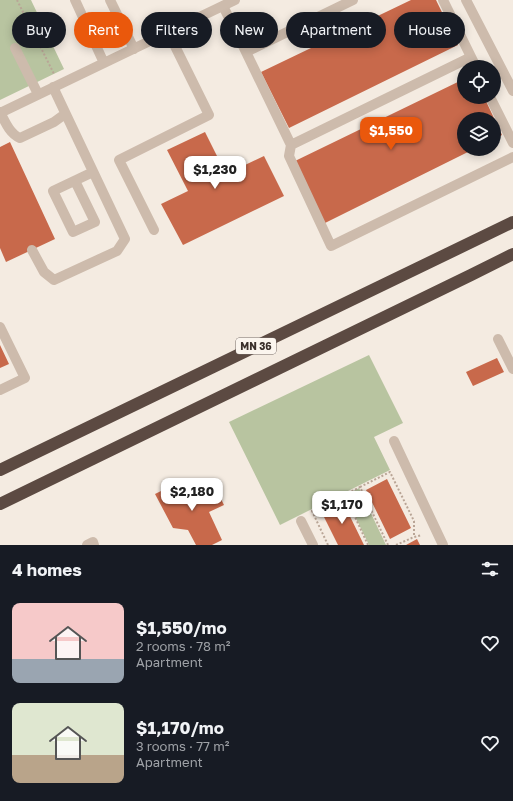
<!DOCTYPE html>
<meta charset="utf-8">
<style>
body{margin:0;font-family:"Golos Text",sans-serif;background:#242831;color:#f1f3f6;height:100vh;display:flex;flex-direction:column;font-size:15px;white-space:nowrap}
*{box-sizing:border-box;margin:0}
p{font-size:13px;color:#9ea1a6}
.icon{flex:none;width:22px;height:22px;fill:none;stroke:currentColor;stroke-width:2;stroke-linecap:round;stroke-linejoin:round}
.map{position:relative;height:545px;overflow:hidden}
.drawer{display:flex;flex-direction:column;background:#171b24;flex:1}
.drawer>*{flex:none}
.hud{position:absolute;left:12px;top:12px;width:489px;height:36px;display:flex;gap:8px}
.controls{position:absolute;left:457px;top:60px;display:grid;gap:8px}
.controls a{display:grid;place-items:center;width:44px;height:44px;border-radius:50%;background:#171b24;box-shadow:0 2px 10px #0003;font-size:20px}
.price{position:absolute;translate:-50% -34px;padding:0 9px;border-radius:8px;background:#fff;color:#222;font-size:13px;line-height:26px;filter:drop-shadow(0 1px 2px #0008)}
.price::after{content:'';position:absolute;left:50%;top:24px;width:12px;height:9px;margin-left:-6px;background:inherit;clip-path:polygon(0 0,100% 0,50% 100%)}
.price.current{background:#ea580c;color:#fff}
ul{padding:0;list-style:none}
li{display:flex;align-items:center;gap:12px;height:100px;padding:0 12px}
li span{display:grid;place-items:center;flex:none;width:112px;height:80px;border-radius:8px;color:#555}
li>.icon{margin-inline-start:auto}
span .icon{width:48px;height:48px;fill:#fffc;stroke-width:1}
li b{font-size:17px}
h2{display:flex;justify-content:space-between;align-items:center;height:48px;padding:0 12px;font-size:17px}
.tag{padding:0 14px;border-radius:18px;background:#171b24;box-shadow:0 2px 10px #0003;font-size:14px;line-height:36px}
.tag.current{background:#ea580c;color:#fff}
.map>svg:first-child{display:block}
</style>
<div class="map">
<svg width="513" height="545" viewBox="0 0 513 545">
<rect width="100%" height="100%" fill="#f4ebe1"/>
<path fill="#b8c4a0" d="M0,0H31L64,69L0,100Z
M369,355L403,423L374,437L390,470L280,525L229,422Z
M359,488L386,545H369L348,502L342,497Z"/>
<path fill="#c8694b" d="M411,0H436L458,45L289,128L261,72Z
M464,79V97H484L502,135L494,139V119H464V149H474L325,223L295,161Z
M205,132L226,174L264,156L284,196L183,245L161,204L188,191L167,150Z
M10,142L55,239L6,262L0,248V147Z
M0,345L9,364L0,368Z
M497,358L504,372L473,386L466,372Z
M387,479L411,528L390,539L366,490Z
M194,481L202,494L215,487L224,505L209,512L222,540L212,545H196L188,530L173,528L155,494L173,485L175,490Z
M342,500L364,545H338L321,511Z
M417,539L420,545H406Z"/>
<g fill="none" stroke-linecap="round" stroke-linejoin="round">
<path stroke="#b9a596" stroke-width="2" stroke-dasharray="2 2" stroke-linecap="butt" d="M17,0L54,74
M360,487L390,472L414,521V537
M328,545L312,511L341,497
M368,545L348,502L341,497L360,487L388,545
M396,545L414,537L422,535"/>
<path stroke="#cdbbac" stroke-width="10" d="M75,0L104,63
M110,0L134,49
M443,0L476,67
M466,0L513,91
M223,6L246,52L353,0
M15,48L38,94
M246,52L291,145L289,156L331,246L513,157
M490,97L513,143
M0,112C5,122 10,134 20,138L54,122L65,114
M0,113L235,0
M291,145L471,57
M75,181L95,222L73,232L53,191L93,172
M154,230L119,160L209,115L168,32
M32,250L44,272L54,280L117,251L125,239L53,87
M0,327L25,378L0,390
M498,339L513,369
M394,441L443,545
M301,521L313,545
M87,545L93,542L94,545"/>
<path stroke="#5c4a42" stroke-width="12" d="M0,470L513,222
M0,504L471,275L513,254"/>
</g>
<g text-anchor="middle" stroke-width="4" stroke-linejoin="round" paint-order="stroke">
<rect fill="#fbf5ee" stroke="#756b66" stroke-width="1" x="236" y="338" width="40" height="16" rx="3"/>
<g font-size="10" font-weight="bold" fill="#3b302b">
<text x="256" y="350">MN 36</text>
</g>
</g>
</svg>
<div class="controls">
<a><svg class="icon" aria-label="locate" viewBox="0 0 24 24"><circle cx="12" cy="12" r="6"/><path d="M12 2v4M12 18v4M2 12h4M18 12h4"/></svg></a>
<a><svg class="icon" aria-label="layers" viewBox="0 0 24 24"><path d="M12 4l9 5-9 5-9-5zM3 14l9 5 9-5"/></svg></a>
</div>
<b class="price current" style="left:391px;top:151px">$1,550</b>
<b class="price" style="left:215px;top:190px">$1,230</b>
<b class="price" style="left:192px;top:512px">$2,180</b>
<b class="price" style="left:342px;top:525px">$1,170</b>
<div class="hud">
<a class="tag">Buy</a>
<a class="tag current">Rent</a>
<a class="tag">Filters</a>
<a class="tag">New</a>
<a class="tag">Apartment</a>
<a class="tag">House</a>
</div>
</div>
<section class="drawer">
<h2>4 homes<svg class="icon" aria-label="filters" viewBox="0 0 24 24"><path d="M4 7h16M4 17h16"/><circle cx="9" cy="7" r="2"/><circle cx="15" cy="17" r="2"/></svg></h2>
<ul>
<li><span style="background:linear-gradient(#f6c9c9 70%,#9aa5b1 0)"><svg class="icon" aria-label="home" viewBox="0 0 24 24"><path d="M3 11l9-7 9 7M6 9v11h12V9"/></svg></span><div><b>$1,550/mo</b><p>2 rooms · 78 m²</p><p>Apartment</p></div><svg class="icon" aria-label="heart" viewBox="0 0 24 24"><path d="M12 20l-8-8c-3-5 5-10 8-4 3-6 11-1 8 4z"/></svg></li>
<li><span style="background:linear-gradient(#dfe7d0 65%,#b9a48a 0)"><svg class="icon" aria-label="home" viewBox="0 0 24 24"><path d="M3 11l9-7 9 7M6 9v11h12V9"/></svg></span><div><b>$1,170/mo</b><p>3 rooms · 77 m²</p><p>Apartment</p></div><svg class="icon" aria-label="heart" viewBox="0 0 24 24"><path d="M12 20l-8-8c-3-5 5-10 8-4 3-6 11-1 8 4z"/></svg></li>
</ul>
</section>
